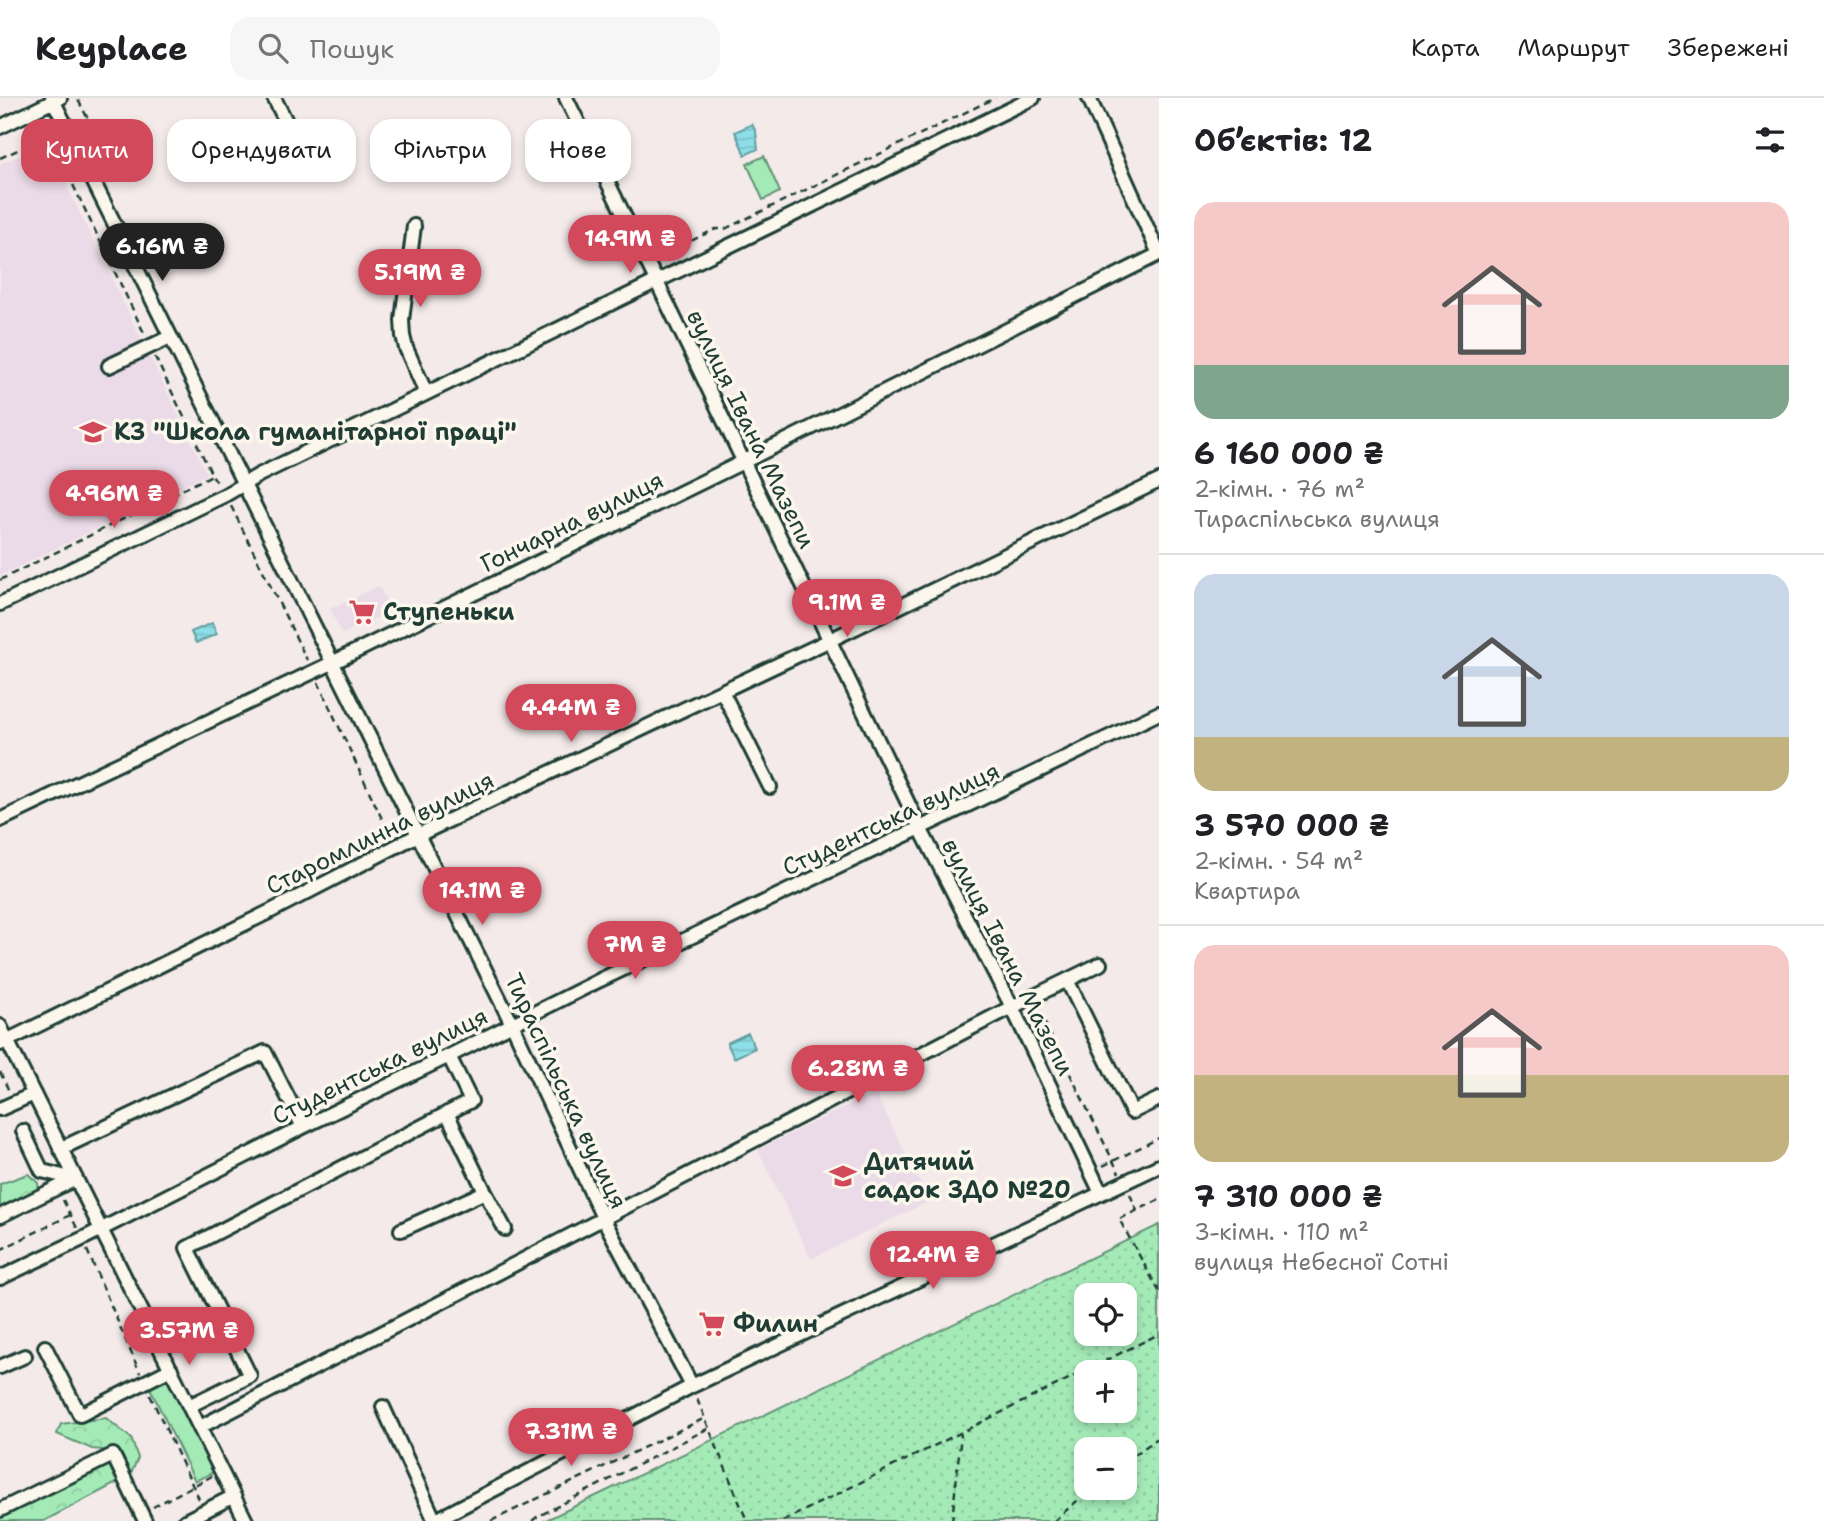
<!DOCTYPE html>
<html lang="uk">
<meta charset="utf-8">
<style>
body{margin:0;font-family:"Shantell Sans",sans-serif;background:#f6f6f6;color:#202124;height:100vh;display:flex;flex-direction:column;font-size:26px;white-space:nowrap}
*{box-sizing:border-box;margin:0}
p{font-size:23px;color:#757577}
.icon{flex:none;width:38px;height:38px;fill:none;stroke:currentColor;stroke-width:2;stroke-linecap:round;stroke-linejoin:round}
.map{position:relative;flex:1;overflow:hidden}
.drawer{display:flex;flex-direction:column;background:#fff;width:665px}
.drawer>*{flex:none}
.hud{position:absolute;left:21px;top:21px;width:665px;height:63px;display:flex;gap:14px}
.tools{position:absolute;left:1074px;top:1185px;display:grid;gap:14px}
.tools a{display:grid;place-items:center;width:63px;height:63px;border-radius:14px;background:#fff;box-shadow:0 4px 10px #0003;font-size:35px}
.price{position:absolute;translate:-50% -60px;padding:0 16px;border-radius:24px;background:#d1495b;color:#fff;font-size:23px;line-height:46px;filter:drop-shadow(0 2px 4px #0008)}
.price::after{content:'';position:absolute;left:50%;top:42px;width:21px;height:16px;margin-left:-10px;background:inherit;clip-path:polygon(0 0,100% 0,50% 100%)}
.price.current{background:#222;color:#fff}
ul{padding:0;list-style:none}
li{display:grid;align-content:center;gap:14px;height:371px;padding:0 35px}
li+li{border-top:2px solid #e0e0e0}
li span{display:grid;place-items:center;height:217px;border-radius:21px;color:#555}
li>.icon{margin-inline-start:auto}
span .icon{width:126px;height:126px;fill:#fffc;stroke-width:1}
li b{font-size:30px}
h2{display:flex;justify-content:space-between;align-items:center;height:84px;padding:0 35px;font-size:30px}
.chip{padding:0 24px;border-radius:21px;background:#fff;box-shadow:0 4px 10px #0003;font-size:24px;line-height:63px}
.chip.current{background:#d1495b;color:#fff}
header{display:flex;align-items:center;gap:42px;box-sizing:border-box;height:98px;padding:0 35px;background:#fff;border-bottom:2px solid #e0e0e0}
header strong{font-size:33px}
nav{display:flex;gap:38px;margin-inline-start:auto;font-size:24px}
.search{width:490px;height:63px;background:#f6f6f6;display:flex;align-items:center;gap:18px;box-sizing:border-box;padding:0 24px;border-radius:21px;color:#757577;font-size:26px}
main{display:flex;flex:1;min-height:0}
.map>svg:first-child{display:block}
</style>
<header>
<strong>Keyplace</strong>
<div class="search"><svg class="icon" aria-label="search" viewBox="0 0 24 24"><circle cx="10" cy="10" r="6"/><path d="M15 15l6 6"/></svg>Пошук</div>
<nav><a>Карта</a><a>Маршрут</a><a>Збережені</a></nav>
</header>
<main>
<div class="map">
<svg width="1159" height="1423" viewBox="0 0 1159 1423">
<defs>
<pattern id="forest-crowns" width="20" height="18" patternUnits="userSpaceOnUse" patternTransform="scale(1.75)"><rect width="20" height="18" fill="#a4eab7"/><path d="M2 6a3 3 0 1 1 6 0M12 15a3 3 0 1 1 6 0" fill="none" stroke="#8dca9e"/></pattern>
<pattern id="park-dots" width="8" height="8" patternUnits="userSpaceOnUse" patternTransform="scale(1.75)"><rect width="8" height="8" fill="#a4eab7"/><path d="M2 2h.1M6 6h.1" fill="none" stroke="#8dca9e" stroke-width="1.8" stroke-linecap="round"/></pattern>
<pattern id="water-rules" width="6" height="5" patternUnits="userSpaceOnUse" patternTransform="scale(1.75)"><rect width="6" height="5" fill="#8ddee7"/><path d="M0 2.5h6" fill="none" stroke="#79bfc7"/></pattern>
</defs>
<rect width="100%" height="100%" fill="#f4eaea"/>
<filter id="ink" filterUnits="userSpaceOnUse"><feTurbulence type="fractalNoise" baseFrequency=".0143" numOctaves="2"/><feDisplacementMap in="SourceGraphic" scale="14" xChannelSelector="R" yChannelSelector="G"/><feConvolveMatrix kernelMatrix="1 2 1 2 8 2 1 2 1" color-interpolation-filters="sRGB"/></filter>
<g filter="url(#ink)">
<path fill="#ebdae7" d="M46,46L207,376L0,478V66Z
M379,488L391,513L342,536L330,511Z
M875,994L929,1103L811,1161L758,1052Z"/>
<path fill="#a4eab7" stroke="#629476" stroke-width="2" d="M764,58L780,94L763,102L747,66Z
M167,1277L214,1374L195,1383L148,1286Z"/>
<path fill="url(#forest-crowns)" stroke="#629476" stroke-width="2" d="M28,1076L38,1085L39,1096L0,1114V1086Z
M106,1320L131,1340L138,1360L130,1378L44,1423H0V1418L108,1366L114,1353L92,1351L57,1336L61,1326Z"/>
<path fill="url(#park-dots)" stroke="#629476" stroke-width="2" fill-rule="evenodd" d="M1159,1127V1423H544ZM1087,1197H1125V1236H1087ZM1087,1274H1125V1312H1087ZM1087,1351H1125V1390H1087Z"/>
<path fill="url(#water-rules)" stroke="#619e9f" stroke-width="2" d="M752,26L756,34L758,51L745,57L735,34Z
M212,525L217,536L196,545L191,534Z
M748,935L755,950L734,960L727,945Z"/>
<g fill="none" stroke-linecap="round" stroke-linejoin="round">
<g stroke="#1f3d34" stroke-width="18">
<path id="minor" d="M52,0L512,926L603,1120L692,1288
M274,0L312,74
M566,0L656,182L920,730L1012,909L1101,1095
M0,29L60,0
M414,128L402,222L403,238L406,250L426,295
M109,268L170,239
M0,506L225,397L259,377L1033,0
M722,593L770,689
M0,722L332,565L743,364L1159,156L1089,0
M1067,882L1132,1014L1159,1001
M0,928L246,1423
M0,946L271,813L418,737L830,542L1159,383
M0,1011L34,996
M23,1033L42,1073L75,1081
M60,1051L265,954L303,1029
M485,1094L505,1131
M0,1118L75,1081
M401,1132L485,1094L447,1015
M0,1180L82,1141L303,1029L449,958L600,882L920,730L1159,615
M45,1249L80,1317L171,1271
M0,1269L25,1258
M189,1308L250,1278L187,1150L471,1003L449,958
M383,1309L435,1423
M200,1329L1012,909L1100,866
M0,1412L113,1357L145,1423
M185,1423L234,1398
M434,1423L692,1288L1159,1068"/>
</g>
<path stroke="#1f3d34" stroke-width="2.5" stroke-dasharray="7 5" stroke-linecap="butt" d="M42,22L145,237
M81,22L107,71L108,82
M76,24L87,19L77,0
M0,60L58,34
M659,158L716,131H725L995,0
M155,259L212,377L219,387
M231,408L307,562
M0,482L212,377
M318,584L391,740
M1038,911L1119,1075
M0,974L9,993
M1103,1068L1159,1040
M1130,1096L1137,1113
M63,1102L77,1130
M1159,1102L1119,1121L1159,1193
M0,1152L70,1117
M87,1152L140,1275
M150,1297L199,1401
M697,1301L747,1423
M1125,1364L1159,1339
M153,1409L212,1378
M491,1423L705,1320
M532,1423L537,1419L709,1330
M783,1423L1159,1236
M952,1423L961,1336
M1054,1423L1092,1390"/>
<use href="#minor" stroke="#fbf7ec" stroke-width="12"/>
</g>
</g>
<defs>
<g id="school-bare" transform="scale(2.1)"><path d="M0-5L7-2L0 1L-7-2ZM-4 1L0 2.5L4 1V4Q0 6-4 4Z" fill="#d1495b" stroke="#fbf7ec" stroke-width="2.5" paint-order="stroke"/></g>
<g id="supermarket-bare" transform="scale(2.1)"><path d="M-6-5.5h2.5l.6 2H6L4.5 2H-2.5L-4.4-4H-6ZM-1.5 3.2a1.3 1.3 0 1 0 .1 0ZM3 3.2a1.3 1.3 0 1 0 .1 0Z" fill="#d1495b" stroke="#fbf7ec" stroke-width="2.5" paint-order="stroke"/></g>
</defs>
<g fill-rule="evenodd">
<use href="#school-bare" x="93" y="334"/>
<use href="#supermarket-bare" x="362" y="514"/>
<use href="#school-bare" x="843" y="1078"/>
<use href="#supermarket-bare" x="712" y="1226"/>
</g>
<g text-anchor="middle" stroke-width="7" stroke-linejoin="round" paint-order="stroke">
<g font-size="24" fill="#1f3d34" stroke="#fbf7ec">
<text transform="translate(751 331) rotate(64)" y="8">вулиця Івана Мазепи</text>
<text transform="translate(572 424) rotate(-26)" y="8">Гончарна вулиця</text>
<text transform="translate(891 721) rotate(-25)" y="8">Студентська вулиця</text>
<text transform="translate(380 735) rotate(-26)" y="8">Старомлинна вулиця</text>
<text transform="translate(1008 859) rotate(63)" y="8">вулиця Івана Мазепи</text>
<text transform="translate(380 968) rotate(-26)" y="8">Студентська вулиця</text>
<text transform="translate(566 993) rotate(65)" y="8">Тираспільська вулиця</text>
</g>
<g font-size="24" font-weight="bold" fill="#1f3d34" stroke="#fbf7ec" text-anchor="start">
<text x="114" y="342">КЗ "Школа гуманітарної праці"</text>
<text x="383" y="522">Ступеньки</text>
<text x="864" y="1072">Дитячий<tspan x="864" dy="28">садок ЗДО №20</tspan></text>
<text x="733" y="1234">Филин</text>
</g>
</g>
</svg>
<div class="tools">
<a><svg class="icon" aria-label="locate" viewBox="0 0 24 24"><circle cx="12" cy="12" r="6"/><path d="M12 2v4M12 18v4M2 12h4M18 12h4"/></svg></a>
<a>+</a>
<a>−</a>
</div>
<b class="price" style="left:630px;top:177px">14.9M ₴</b>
<b class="price current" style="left:162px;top:185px">6.16M ₴</b>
<b class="price" style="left:420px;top:211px">5.19M ₴</b>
<b class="price" style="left:114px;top:432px">4.96M ₴</b>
<b class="price" style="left:847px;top:541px">9.1M ₴</b>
<b class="price" style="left:571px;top:646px">4.44M ₴</b>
<b class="price" style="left:482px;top:829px">14.1M ₴</b>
<b class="price" style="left:635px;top:883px">7M ₴</b>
<b class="price" style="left:858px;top:1007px">6.28M ₴</b>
<b class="price" style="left:933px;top:1193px">12.4M ₴</b>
<b class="price" style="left:189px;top:1269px">3.57M ₴</b>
<b class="price" style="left:571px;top:1370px">7.31M ₴</b>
<div class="hud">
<a class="chip current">Купити</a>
<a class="chip">Орендувати</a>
<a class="chip">Фільтри</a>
<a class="chip">Нове</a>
</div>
</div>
<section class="drawer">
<h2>Об’єктів: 12<svg class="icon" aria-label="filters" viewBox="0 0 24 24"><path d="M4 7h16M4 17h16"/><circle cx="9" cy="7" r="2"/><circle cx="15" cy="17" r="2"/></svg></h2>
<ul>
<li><span style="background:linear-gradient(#f6c9c9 75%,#7fa58c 0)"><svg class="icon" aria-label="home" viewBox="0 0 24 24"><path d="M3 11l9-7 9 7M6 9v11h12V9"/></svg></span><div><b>6 160 000 ₴</b><p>2-кімн. · 76 m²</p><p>Тираспільська вулиця</p></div></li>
<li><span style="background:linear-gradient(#c9d6e8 75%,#c2b280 0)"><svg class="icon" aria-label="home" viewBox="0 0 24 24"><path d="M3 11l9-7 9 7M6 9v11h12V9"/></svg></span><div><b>3 570 000 ₴</b><p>2-кімн. · 54 m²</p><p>Квартира</p></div></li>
<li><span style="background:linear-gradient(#f6c9c9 60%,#c2b280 0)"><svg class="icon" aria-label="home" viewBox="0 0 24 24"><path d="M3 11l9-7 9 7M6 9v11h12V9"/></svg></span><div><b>7 310 000 ₴</b><p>3-кімн. · 110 m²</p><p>вулиця Небесної Сотні</p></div></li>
</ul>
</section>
</main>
